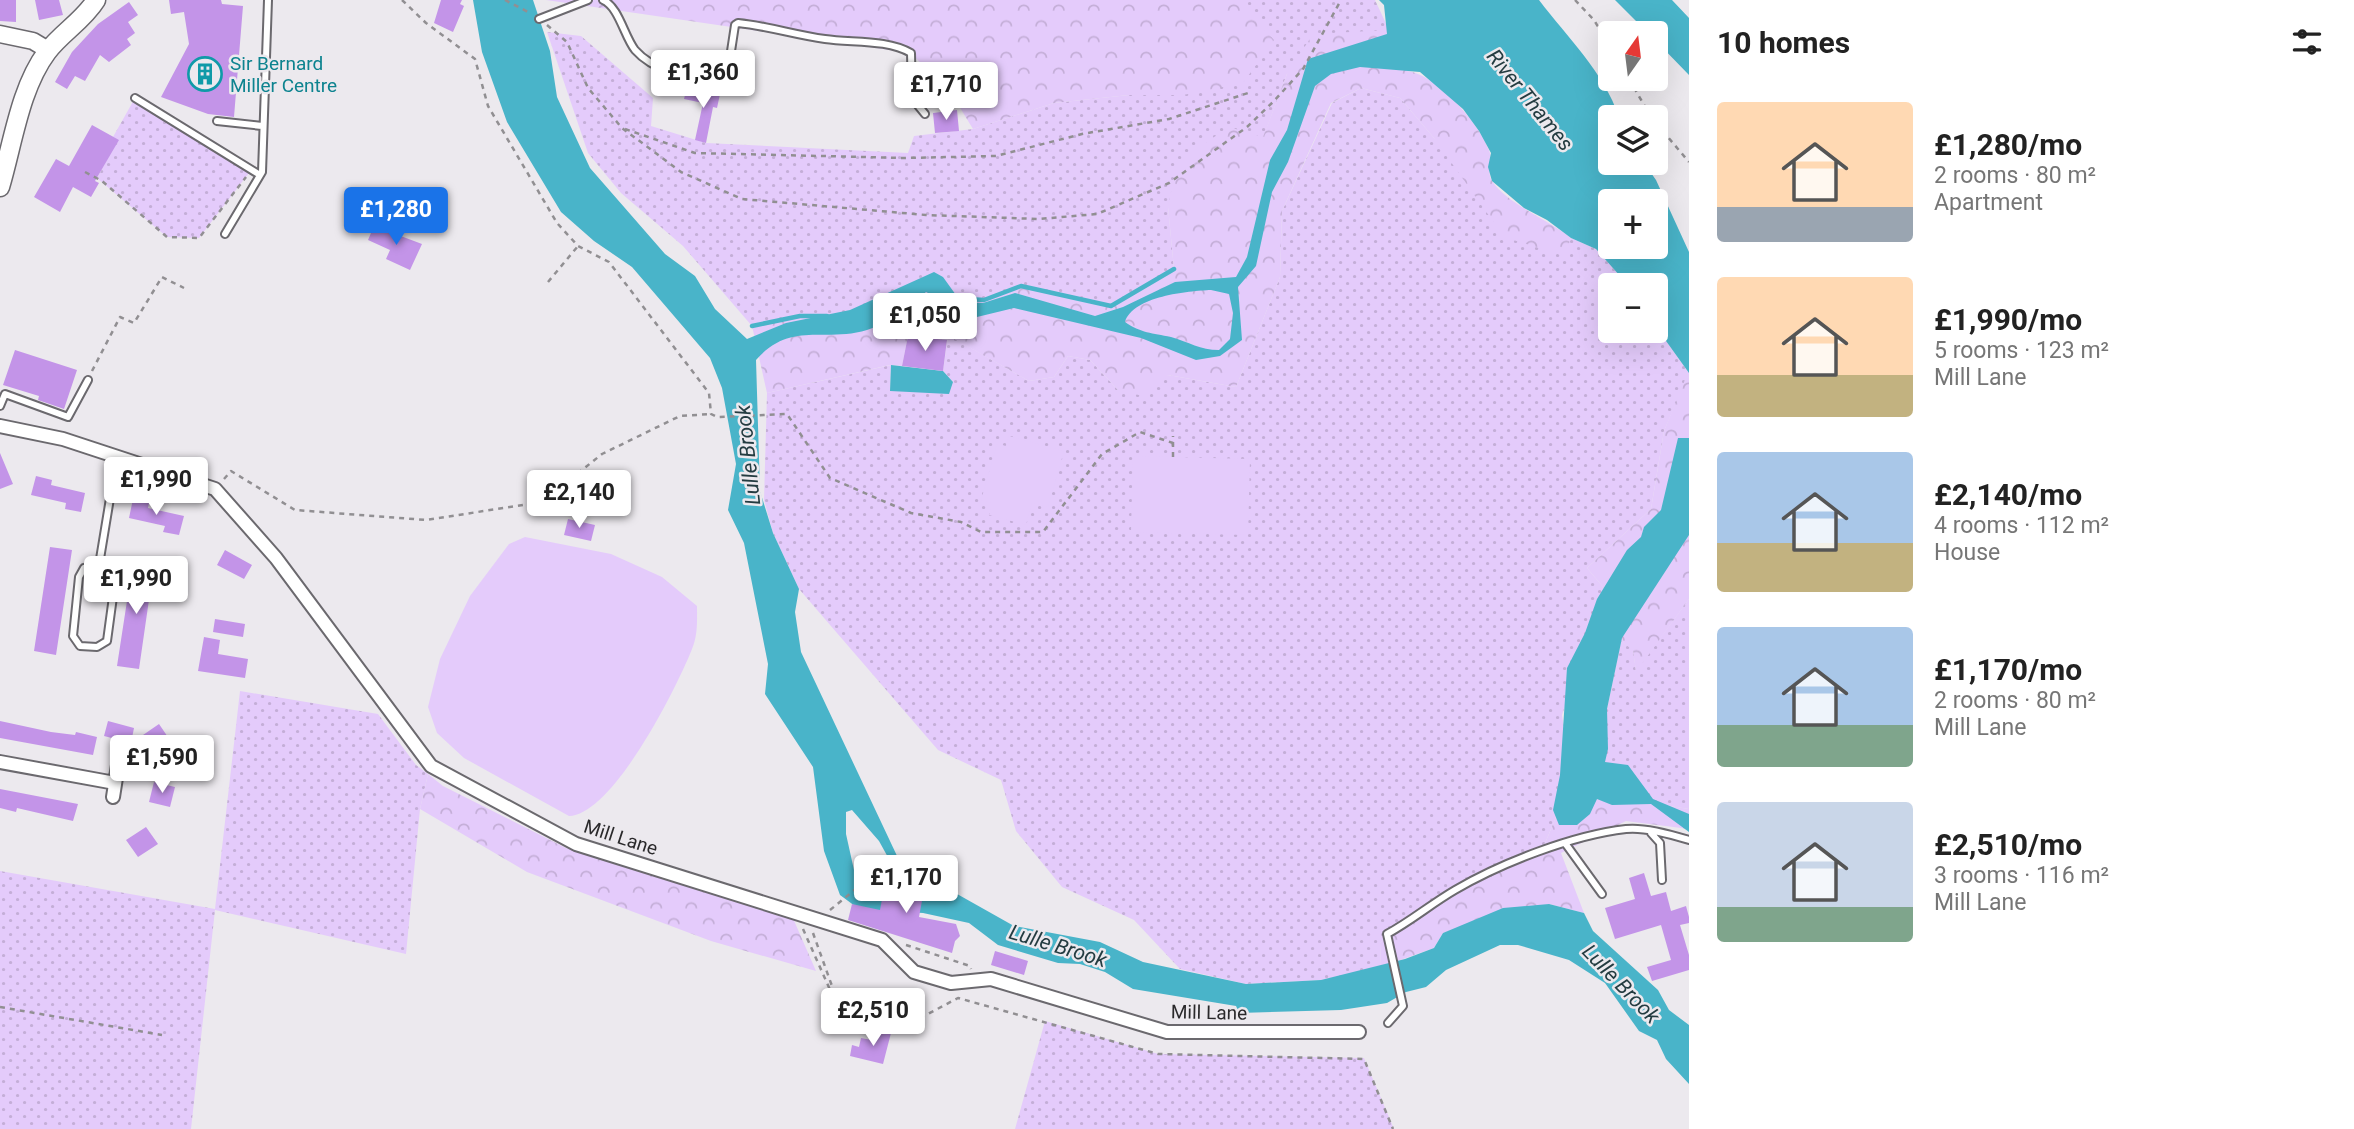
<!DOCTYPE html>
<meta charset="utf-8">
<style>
body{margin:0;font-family:Roboto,sans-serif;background:#f2f2f2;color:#222;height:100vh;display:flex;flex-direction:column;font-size:26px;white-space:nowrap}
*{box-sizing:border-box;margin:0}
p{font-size:23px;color:#767676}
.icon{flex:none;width:38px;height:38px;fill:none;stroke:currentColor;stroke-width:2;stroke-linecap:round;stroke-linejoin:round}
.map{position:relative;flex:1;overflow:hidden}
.panel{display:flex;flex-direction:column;background:#fff;width:665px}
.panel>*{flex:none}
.needle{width:46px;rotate:14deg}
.tools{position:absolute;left:1598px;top:21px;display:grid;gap:14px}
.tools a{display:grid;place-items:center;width:70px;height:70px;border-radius:7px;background:#fff;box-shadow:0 7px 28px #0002;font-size:35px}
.price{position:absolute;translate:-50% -60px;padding:0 16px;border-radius:7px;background:#fff;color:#222;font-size:23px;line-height:46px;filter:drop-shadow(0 2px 4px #0008)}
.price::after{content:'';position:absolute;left:50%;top:42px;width:21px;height:16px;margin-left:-10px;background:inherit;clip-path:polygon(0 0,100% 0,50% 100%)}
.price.on{background:#1a73e8;color:#fff}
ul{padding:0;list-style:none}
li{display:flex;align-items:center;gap:21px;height:175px;padding:0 28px}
li span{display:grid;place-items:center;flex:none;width:196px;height:140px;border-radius:7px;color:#555}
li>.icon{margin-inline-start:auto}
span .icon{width:84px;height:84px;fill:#fffc;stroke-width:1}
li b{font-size:30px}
h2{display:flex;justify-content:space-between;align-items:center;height:84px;padding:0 28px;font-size:30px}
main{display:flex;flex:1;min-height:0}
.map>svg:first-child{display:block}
</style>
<main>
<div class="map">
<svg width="1689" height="1129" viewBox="0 0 1689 1129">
<defs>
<pattern id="grass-dots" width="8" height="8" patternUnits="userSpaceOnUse" patternTransform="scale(1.75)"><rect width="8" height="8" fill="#e4cbfb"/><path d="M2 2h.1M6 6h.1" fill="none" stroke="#c4aed7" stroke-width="1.8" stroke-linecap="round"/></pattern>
<pattern id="forest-crowns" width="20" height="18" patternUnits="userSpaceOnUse" patternTransform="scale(1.75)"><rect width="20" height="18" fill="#e4cbfb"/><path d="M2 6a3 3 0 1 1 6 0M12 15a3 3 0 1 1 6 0" fill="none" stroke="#c4aed7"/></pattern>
</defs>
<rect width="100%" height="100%" fill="#ece9ee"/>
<path fill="url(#grass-dots)" d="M1243,0H1375L1389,30L1287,74L1263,138L1168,207L1174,269L1111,306L1021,286L984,300L889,295L854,316H800L752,326L683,246L621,193L588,153L547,32L581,36L653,98L651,126L706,143L908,153L914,136L973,129L1054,103L1129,95H1183L1243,7Z
M1361,88L1400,98L1434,138L1563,255L1571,238L1596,249L1628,285H1610V331H1656V327L1689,373L1664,431L1651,509L1587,568L1604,588L1562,715L1572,779L1543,848C1482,866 1429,902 1380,943L1381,967L1321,980L1246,984L1180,969L1134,920L1062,887L1016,831L1001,780L938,750L799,589L773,533L764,500L767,393L891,365L890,391L953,382L943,371L948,335L1029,381L1054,377L1068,356L1090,360L1118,390L1168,375L1236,387L1280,277L1282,211L1332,103Z
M135,98L252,169L199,238L167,237L97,178L118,140L113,137Z
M1689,599V809L1656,804L1604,763L1607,709L1621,641L1633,649L1636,671Z
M240,691L378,714L416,765L428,774L420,809L406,954L215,910L191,1129H0V871L215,909Z
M1045,1021L1158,1054L1364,1058L1394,1129H1015Z"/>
<path fill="url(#forest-crowns)" d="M546,0H1243V7L1274,40L1243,83L1183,95H1129L1054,103L973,129L948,88L910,53Z
M1389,30L1407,71C1436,74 1479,123 1489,150C1493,160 1486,171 1492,181C1506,203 1550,221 1571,238L1564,256L1504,237L1434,138L1400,98L1361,88L1331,103L1282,211L1280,277L1236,387L1168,375L1143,396L1118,390L1090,360L1068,356L1054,377L1029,381L949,336L947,340L908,336L902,366L890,365L767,393L752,326L800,316H854L889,295L984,300L1021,286L1111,306L1174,269L1168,207L1177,162L1229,127L1263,137L1287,74L1313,34Z
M1689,370V599L1636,672L1633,650L1621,641L1625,624L1604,588L1587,568L1651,509L1664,431Z
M428,774L443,786L566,848L792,916L816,971L711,941L527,872L420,809Z
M1572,779L1656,804L1689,809V829L1626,821L1561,853L1584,913L1549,904L1465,925L1443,933L1434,948L1381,967L1380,943C1429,903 1482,866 1543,848Z"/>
<path fill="#e4cbfb" d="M1009,436L1064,451L1048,507L1032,503L1026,525L989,515L993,503L981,500L997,444L1006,446Z
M1133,456L1250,459L1248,535L1131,532Z
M525,537L611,554L662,577L697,606C697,621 698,635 692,649C677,687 613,815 569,816L464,758L437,733L428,707L440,659L470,596L509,544Z"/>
<path fill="#49b4c9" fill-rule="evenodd" d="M473,0H533L550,51L557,97L590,168L665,254L695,276L715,309L747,339L786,323L850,310L934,272L943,277L961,302L983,303L1015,293L1095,316L1123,307L1175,282L1236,277L1247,257L1270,160L1287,130L1308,59L1387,34L1384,5L1379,0H1539C1567,37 1604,72 1619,117H1610V163H1644L1656,180L1689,252V373L1656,327V285H1628L1596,249L1571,238L1547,220L1524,208L1492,181L1488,167L1491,153L1479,131L1463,109L1420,72L1360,67L1331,74L1315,86L1288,162L1272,192L1256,266L1238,287L1242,340L1220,356L1196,360L1141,338L1014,308L977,317L926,292C908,308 890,323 867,330C824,343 791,320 756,360L760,491L773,533L799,589L795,612L801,652L906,875L934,881L1014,926L1100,942L1143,962L1246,984L1321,980L1405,959L1434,948L1443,933L1503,908L1549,904L1584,913L1593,931L1658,990L1669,1010L1689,1025V1084L1666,1059L1657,1040L1639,1031L1605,983L1569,960L1518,945H1500L1446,970L1426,987L1406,992L1387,1003L1341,1010L1239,1013L1236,1006L1133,989L1105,972L1080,964L1058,963L998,945L969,923L923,913L859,909L840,895L824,851L813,767L765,694L768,664L744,543L728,510L736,464L722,388L710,358L632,267L594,241L561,212L507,122L482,52ZM1610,201H1656V247H1610ZM1211,290L1229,294L1233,313L1230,339L1219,350C1200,350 1189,342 1171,337C1152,333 1141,333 1125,322C1133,296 1188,291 1211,290ZM852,810L879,841L895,870L906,882L933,887L941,895L940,901L876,892L861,886L856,879L846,834V812Z
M1615,0H1672L1689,18V75L1656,41V33H1648Z
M891,365L943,371L953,382L949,394L890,391Z
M1678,438H1689V535L1622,638L1607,709L1608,749L1605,762L1628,765L1653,799L1689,814V832L1651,804L1612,805L1597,799L1590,814L1577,825H1559L1553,810L1560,775L1567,668L1585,633L1597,599L1627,550L1641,537L1644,527L1661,510Z"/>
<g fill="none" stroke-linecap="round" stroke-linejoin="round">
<path stroke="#49b4c9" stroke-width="4.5" d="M917,296L940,297
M952,298L984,300L1021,286L1111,306L1174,269
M752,326L800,316H827"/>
</g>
<path fill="#c394e8" d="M0,0H16V22L0,21Z
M35,0H59L63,15L39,20Z
M169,0H221L222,4L243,6L234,117L208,114L161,97L189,44L184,12L171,14Z
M441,0H462L460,4L464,6L453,32L434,23Z
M129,2L138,15L128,22L135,33L127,39L131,45L109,62L100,55L85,81L75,76L67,89L55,82L72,52L98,24Z
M687,87L720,94L717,108L713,107L706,143L695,140L703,103L684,99Z
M957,110L959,131L935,133L933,113Z
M92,125L119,140L95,181L99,183L91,197L73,187L60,212L34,197L56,159L69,166Z
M374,226L422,244L410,270L386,259L390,250L368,240Z
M908,336L947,340L943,371L902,366Z
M15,350L77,370L64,409L38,400L39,396L3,385Z
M0,453L13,484L0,489Z
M36,476L52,480L51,485L85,493L81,512L65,509L66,503L31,495Z
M133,499L149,503L148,508L184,516L179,535L163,532L165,526L129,518Z
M568,519L595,525L591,541L564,535Z
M50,547L72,550L56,655L34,651Z
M225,550L252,565L244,579L217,565Z
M133,562L154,565L139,669L117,666Z
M215,619L245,624L243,637L213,632Z
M204,637L220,640L218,654L248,659L245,678L198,671Z
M0,721L51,732L75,735L76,732L97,737L93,755L0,738Z
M108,721L134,728L131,743L104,736Z
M159,724L174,746L158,756L143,735Z
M154,782L175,787L170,807L149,802Z
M0,789L78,804L73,821L17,808L16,812L0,808Z
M146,827L158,844L138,857L126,840Z
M887,872L926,879L919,917L956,924L960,936L955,941L952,953L848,920L852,904L880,910Z
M1644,873L1651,896L1666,892L1671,911L1686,906L1689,917V923L1680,925L1689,955V970L1652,981L1647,967L1671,960L1661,925L1615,939L1605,908L1635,899L1629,878Z
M995,951L1028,961L1024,975L991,965Z
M874,1029L891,1033L883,1064L850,1056L852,1045L859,1047L861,1038L872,1040Z"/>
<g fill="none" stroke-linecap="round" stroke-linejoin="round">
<g stroke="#6b696e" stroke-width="10">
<path id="service" d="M603,0C619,7 624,36 635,50C658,76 699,78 732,85
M539,19L588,0
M726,84L735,25L738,23C768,26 795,35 825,39C852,43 887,39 911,53L912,98L925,114
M135,98L260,175
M217,121L262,126
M225,234L262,172L268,0
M0,406L5,394L68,417L88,380
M99,565L84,568L79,577L73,636L80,646L97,647L107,641L115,582L113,573L99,565L117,456
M1651,833L1660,843L1662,880
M1565,843L1602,894
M1388,1023L1403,1006L1387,934C1411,921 1431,904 1455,890C1501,863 1573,835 1626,829C1643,827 1673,835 1689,840"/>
</g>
<g stroke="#6b696e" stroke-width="16">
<path id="minor" d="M0,426L63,439L215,489L276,558L431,766L576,844L882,940L914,972L951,983L991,979L1167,1032H1359
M0,762L115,783
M113,797L118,765"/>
</g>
<g stroke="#6b696e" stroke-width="19">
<path id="secondary" d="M0,34L33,41L48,50"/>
</g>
<g stroke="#6b696e" stroke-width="21">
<path id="primary" d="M0,187C13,143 20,88 47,52C61,33 83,21 96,0"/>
</g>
<path stroke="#918f92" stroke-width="2.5" stroke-dasharray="5 5" stroke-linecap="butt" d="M402,0L426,23L475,59L488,106L557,223L578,246L609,262L709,393L711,414L717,417L787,414L830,478L911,513L961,522L981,532H1043L1102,454L1140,432L1173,443
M505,0L530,13
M1575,0L1594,20L1610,46
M547,25L567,42L588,88L622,128L681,172L742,199L926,215L1039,219L1097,214L1169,183L1247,127L1274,101L1303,69L1341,0
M1629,79L1651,117
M1656,123L1689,162
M625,129L695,153L905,158L996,156L1082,134L1169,119L1248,93
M85,172L102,181L167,237L199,238L246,177
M548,282L578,246
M92,371L120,317L134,323L162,277L184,288
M1173,457V436
M224,479L231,471L295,510L426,520L542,502L602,454L680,416L711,414
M830,910L862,884L902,861
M803,929L843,1019
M813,933L842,1014L896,1031L958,998L1158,1054L1364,1059L1393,1129
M906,945L970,966L971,969
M0,1007L162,1035"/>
<use href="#service" stroke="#fff" stroke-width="6"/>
<use href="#minor" stroke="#fff" stroke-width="12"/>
<use href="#secondary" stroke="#fff" stroke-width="16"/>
<use href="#primary" stroke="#fff" stroke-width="18"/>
</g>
<defs>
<g id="building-ring" transform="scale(1.75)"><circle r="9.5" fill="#ece9ee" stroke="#0f9aa8" stroke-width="1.5"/><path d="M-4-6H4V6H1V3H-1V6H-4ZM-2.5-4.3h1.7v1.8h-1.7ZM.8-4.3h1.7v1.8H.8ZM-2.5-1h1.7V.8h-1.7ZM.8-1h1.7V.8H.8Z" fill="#0f9aa8"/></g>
</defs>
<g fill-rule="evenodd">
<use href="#building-ring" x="205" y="74"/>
</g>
<g text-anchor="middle" stroke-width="5" stroke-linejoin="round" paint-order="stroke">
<g font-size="19" fill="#0d838f" stroke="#ece9ee" text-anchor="start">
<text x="230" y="70">Sir Bernard<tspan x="230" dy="22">Miller Centre</tspan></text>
</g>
<g font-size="19" fill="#2a292b" stroke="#ece9ee">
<text transform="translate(621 837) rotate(18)" y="7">Mill Lane</text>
<text transform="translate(1209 1012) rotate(1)" y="7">Mill Lane</text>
</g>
<g font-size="21" font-style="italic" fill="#243c41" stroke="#ece9ee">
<text transform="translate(1530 100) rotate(51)" y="7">River Thames</text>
<text transform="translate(748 455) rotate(-96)" y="7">Lulle Brook</text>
<text transform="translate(1058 946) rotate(17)" y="7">Lulle Brook</text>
<text transform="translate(1621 984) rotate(46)" y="7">Lulle Brook</text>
</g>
</g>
</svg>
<div class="tools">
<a><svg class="needle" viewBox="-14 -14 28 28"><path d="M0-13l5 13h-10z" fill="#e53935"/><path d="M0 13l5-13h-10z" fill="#767676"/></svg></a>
<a><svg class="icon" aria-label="layers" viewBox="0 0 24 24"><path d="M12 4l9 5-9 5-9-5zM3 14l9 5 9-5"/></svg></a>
<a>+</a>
<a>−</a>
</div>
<b class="price" style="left:703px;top:110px">£1,360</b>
<b class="price" style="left:946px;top:122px">£1,710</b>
<b class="price on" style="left:396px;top:247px">£1,280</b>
<b class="price" style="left:925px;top:353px">£1,050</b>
<b class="price" style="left:156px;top:517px">£1,990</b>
<b class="price" style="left:579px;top:530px">£2,140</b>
<b class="price" style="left:136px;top:616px">£1,990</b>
<b class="price" style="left:162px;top:795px">£1,590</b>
<b class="price" style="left:906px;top:915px">£1,170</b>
<b class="price" style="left:873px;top:1048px">£2,510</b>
</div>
<section class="panel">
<h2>10 homes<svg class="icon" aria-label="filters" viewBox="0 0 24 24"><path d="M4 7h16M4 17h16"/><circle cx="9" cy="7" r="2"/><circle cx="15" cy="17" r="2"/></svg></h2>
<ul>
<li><span style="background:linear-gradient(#ffd9b3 75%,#9aa5b1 0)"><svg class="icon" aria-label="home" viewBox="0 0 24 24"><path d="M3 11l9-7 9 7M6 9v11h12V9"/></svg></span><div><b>£1,280/mo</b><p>2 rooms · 80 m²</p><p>Apartment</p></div></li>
<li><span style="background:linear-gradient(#ffd9b3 70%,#c2b280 0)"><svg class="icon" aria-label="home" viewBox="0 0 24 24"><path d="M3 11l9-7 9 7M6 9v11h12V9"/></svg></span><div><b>£1,990/mo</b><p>5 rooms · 123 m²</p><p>Mill Lane</p></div></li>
<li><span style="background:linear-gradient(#a9c7e8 65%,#c2b280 0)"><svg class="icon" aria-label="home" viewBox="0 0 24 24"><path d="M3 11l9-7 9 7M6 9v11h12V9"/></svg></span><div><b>£2,140/mo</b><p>4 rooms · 112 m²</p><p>House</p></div></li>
<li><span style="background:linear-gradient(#a9c7e8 70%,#7fa58c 0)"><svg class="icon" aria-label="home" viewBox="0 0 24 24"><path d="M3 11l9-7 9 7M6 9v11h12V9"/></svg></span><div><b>£1,170/mo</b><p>2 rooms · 80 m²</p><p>Mill Lane</p></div></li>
<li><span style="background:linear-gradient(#c9d6e8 75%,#7fa58c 0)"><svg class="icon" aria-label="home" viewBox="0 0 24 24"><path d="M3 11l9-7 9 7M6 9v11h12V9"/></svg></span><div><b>£2,510/mo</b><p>3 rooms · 116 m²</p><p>Mill Lane</p></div></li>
</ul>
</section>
</main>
